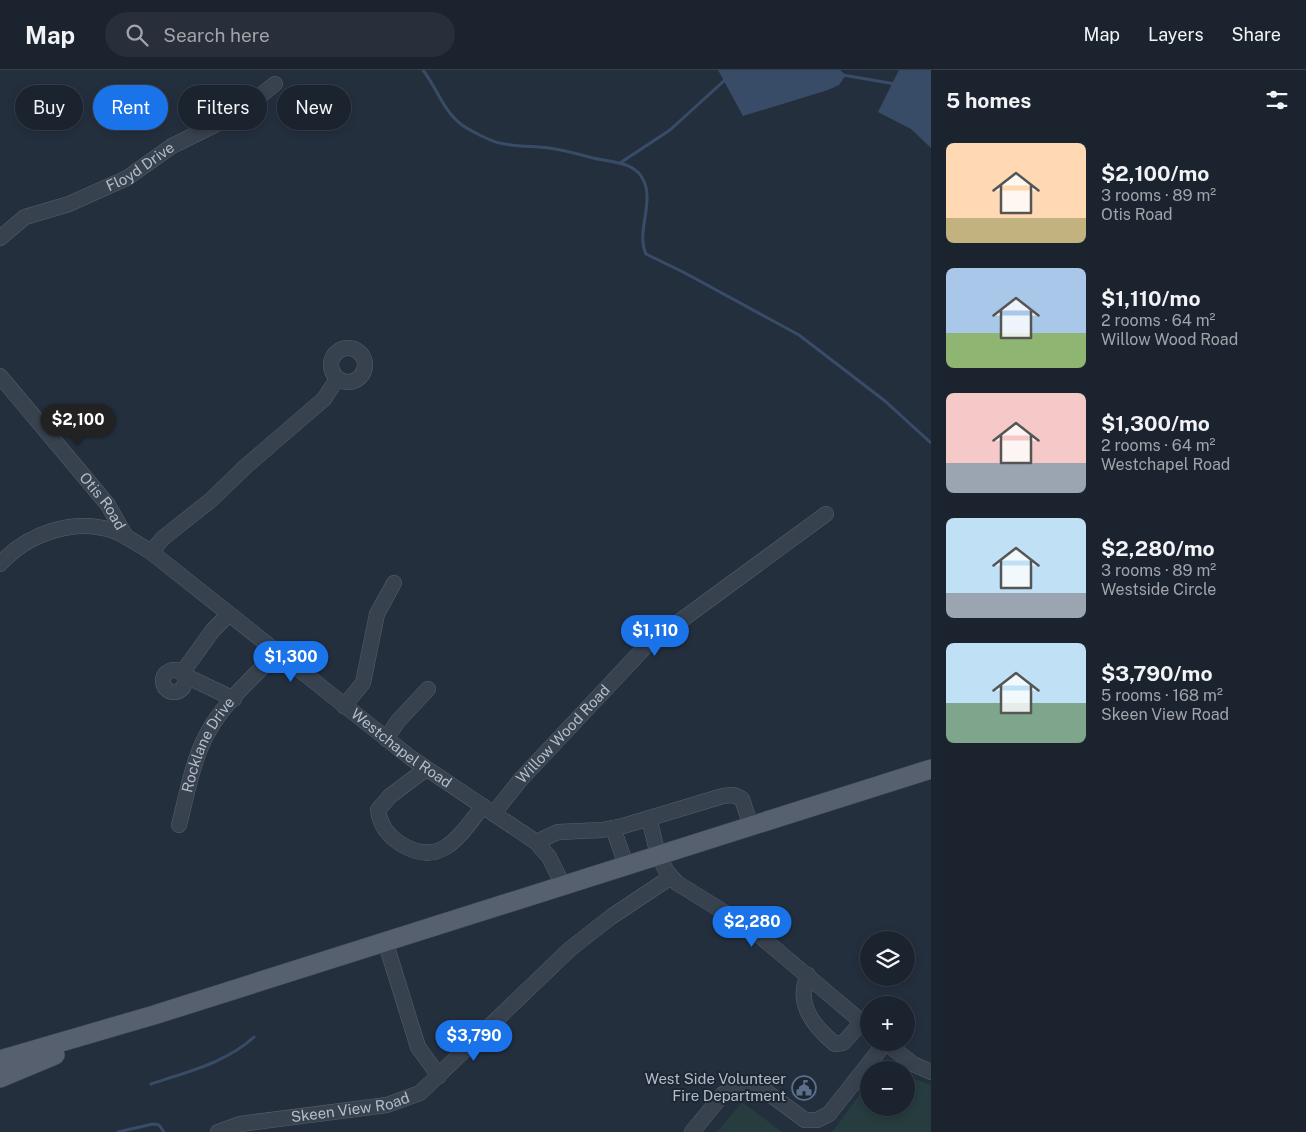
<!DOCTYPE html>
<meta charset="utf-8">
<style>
body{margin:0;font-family:"Public Sans",sans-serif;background:#282f3a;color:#f1f3f6;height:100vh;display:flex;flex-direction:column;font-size:19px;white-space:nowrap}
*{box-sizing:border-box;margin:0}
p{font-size:16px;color:#a0a4aa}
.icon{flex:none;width:28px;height:28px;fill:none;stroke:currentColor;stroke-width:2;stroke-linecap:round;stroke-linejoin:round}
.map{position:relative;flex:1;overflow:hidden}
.side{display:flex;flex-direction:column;background:#1b232e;width:375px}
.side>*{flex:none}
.guide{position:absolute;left:15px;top:15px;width:475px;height:45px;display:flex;gap:10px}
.buttons{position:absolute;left:860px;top:861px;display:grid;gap:10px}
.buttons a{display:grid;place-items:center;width:55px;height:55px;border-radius:50%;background:#1b232e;box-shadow:0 2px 8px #0003,0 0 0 1px #39404a;font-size:25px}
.price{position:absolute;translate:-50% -42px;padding:0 11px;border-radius:18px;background:#1a73e8;color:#fff;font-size:16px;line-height:32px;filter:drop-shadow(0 1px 2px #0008)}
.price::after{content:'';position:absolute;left:50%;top:30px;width:15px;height:11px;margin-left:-8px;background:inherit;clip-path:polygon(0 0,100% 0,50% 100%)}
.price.selected{background:#222;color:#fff}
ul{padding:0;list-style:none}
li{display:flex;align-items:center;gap:15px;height:125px;padding:0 15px}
li span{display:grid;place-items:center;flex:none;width:140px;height:100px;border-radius:8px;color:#555}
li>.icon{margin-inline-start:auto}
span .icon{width:60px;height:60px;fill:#fffc;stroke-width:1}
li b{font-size:21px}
h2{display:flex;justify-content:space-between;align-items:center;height:60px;padding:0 15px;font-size:21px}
.pill{padding:0 18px;border-radius:22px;background:#1b232e;box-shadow:0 2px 8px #0003,0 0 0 1px #39404a;font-size:18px;line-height:45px}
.pill.selected{background:#1a73e8;color:#fff}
header{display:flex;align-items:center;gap:30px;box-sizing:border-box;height:70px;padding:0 25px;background:#1b232e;border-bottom:1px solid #39404a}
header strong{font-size:24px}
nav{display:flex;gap:28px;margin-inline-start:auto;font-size:18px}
.search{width:350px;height:45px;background:#282f3a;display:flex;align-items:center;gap:12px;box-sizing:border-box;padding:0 18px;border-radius:28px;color:#a0a4aa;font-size:19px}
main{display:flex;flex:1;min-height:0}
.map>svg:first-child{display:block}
</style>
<header>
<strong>Map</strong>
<div class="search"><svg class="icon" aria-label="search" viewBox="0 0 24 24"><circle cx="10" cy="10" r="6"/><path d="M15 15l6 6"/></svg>Search here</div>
<nav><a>Map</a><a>Layers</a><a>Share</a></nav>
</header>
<main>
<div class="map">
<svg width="931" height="1062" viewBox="0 0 931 1062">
<rect width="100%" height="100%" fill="#242f3e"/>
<path fill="#263c3f" d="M906,1006L931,1015V1062H832L869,1012V1038H906Z
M742,1032L782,1062H717Z"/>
<path fill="#394c67" d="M718,0H840L846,5L839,15L828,20L743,46Z
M899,0H931V78L911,59L878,42Z"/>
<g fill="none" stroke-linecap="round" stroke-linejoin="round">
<path stroke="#394c67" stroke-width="3" d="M423,0C437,18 443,41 462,55C469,60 492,72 500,73C516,77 532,76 549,78C564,80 578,84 593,88C608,92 631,91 641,106C657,129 635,161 646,184L685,203L799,265L885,331L931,373
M843,5L895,14
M620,93L670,60L726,9
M151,1014C186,1002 226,993 254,967
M118,1062L153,1054L159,1055L164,1062"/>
<g stroke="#565f6c" stroke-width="16">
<g id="minor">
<path id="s1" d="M0,168L25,147L69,134L127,108L172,76L237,44L275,14"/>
<circle cx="348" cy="295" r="17"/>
<path id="s2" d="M0,306L108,435L126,467"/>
<path d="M151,482L163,468L211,430L245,397L324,329L337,309"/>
<path id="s3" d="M0,494C27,464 74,447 114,461C127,466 139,475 151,482L411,688L536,772L549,787L563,815"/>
<circle cx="174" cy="611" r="11"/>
<path d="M182,603L213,560L229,544"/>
<path d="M185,610L190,608L234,629"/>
<path d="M344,636L363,613L377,544L394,513"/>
<path d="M386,669L398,651L428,619"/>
<path d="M426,699L390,726L378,740C380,755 388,766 401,774C441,799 460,765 483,736"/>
<path id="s4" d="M494,743L521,709L646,576L826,444"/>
<path d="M649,748L658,785L667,802L677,813L753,860L869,958"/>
<path id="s5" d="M179,755C187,725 192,692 207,664C223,633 254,607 277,582"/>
<path d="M613,758L626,795"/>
<path d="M536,772L558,762L602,760L623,756L723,726L734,725L742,729L751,756"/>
<path d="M385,871L418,977L439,1006"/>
<path d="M808,905C795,933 813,956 835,974L843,973L862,952"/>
<path d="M885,972L913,994L931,1002"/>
<path id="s6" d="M218,1062L240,1054L387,1035L420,1023L570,879L611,847L671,807"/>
<path d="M692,1062L723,1024L736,1017L751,1014L764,1020L805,1050H817L829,1044L885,973"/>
</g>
</g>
<g stroke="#414a57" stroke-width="20">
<path id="major" d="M0,990L154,945L931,699
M0,1008L55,985"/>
</g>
<use href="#minor" stroke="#38414e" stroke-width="15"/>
<use href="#major" stroke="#56606e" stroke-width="19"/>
</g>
<defs>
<g id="civic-ring" transform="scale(1.25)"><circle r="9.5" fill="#1d2633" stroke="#5c6f8a" stroke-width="1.5"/><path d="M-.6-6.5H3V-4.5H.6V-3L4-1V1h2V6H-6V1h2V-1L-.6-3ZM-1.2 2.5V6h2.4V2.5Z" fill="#5c6f8a"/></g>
</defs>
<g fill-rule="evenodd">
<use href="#civic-ring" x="804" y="1018"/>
</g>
<g text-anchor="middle" stroke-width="4" stroke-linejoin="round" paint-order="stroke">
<g font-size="15" fill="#b4bcc9" stroke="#1d2633">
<text dy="5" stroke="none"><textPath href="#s1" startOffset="159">Floyd Drive</textPath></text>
<text dy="5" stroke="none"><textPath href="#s2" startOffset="162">Otis Road</textPath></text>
<text dy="5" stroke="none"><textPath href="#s4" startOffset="105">Willow Wood Road</textPath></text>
<text dy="5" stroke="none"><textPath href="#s5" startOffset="86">Rocklane Drive</textPath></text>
<text dy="5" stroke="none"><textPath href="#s3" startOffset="486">Westchapel Road</textPath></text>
<text dy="5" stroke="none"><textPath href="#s6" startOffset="135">Skeen View Road</textPath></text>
</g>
<g font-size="15" fill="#b4bcc9" stroke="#1d2633" text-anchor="end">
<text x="786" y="1014">West Side Volunteer<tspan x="786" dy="17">Fire Department</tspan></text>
</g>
</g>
</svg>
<div class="buttons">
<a><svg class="icon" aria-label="layers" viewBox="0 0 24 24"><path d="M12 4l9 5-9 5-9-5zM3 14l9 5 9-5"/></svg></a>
<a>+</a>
<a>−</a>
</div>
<b class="price selected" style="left:78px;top:376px">$2,100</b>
<b class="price" style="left:655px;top:587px">$1,110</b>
<b class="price" style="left:291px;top:613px">$1,300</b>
<b class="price" style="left:752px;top:878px">$2,280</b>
<b class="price" style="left:474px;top:992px">$3,790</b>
<div class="guide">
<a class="pill">Buy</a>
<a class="pill selected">Rent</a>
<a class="pill">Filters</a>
<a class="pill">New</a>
</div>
</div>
<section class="side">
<h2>5 homes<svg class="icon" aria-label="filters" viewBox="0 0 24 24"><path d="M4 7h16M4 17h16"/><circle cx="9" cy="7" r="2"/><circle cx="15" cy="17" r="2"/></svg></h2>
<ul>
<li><span style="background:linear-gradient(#ffd9b3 75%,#c2b280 0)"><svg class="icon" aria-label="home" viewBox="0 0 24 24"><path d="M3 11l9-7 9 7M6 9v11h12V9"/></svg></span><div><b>$2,100/mo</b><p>3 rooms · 89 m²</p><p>Otis Road</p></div></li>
<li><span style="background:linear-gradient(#a9c7e8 65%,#8fb573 0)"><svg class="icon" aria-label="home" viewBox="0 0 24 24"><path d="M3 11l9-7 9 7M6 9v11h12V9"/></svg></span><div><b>$1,110/mo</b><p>2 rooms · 64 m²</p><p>Willow Wood Road</p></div></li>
<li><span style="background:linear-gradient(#f6c9c9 70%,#9aa5b1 0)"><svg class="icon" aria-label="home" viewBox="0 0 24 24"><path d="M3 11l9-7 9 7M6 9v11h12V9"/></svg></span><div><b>$1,300/mo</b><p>2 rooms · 64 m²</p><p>Westchapel Road</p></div></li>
<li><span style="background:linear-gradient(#bfe0f5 75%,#9aa5b1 0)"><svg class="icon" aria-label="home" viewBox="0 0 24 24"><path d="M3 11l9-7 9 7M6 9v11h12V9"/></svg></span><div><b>$2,280/mo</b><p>3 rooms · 89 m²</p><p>Westside Circle</p></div></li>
<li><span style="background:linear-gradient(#bfe0f5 60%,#7fa58c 0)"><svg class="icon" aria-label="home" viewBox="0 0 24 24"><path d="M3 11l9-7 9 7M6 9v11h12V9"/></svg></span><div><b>$3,790/mo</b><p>5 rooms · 168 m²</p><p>Skeen View Road</p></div></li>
</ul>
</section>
</main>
